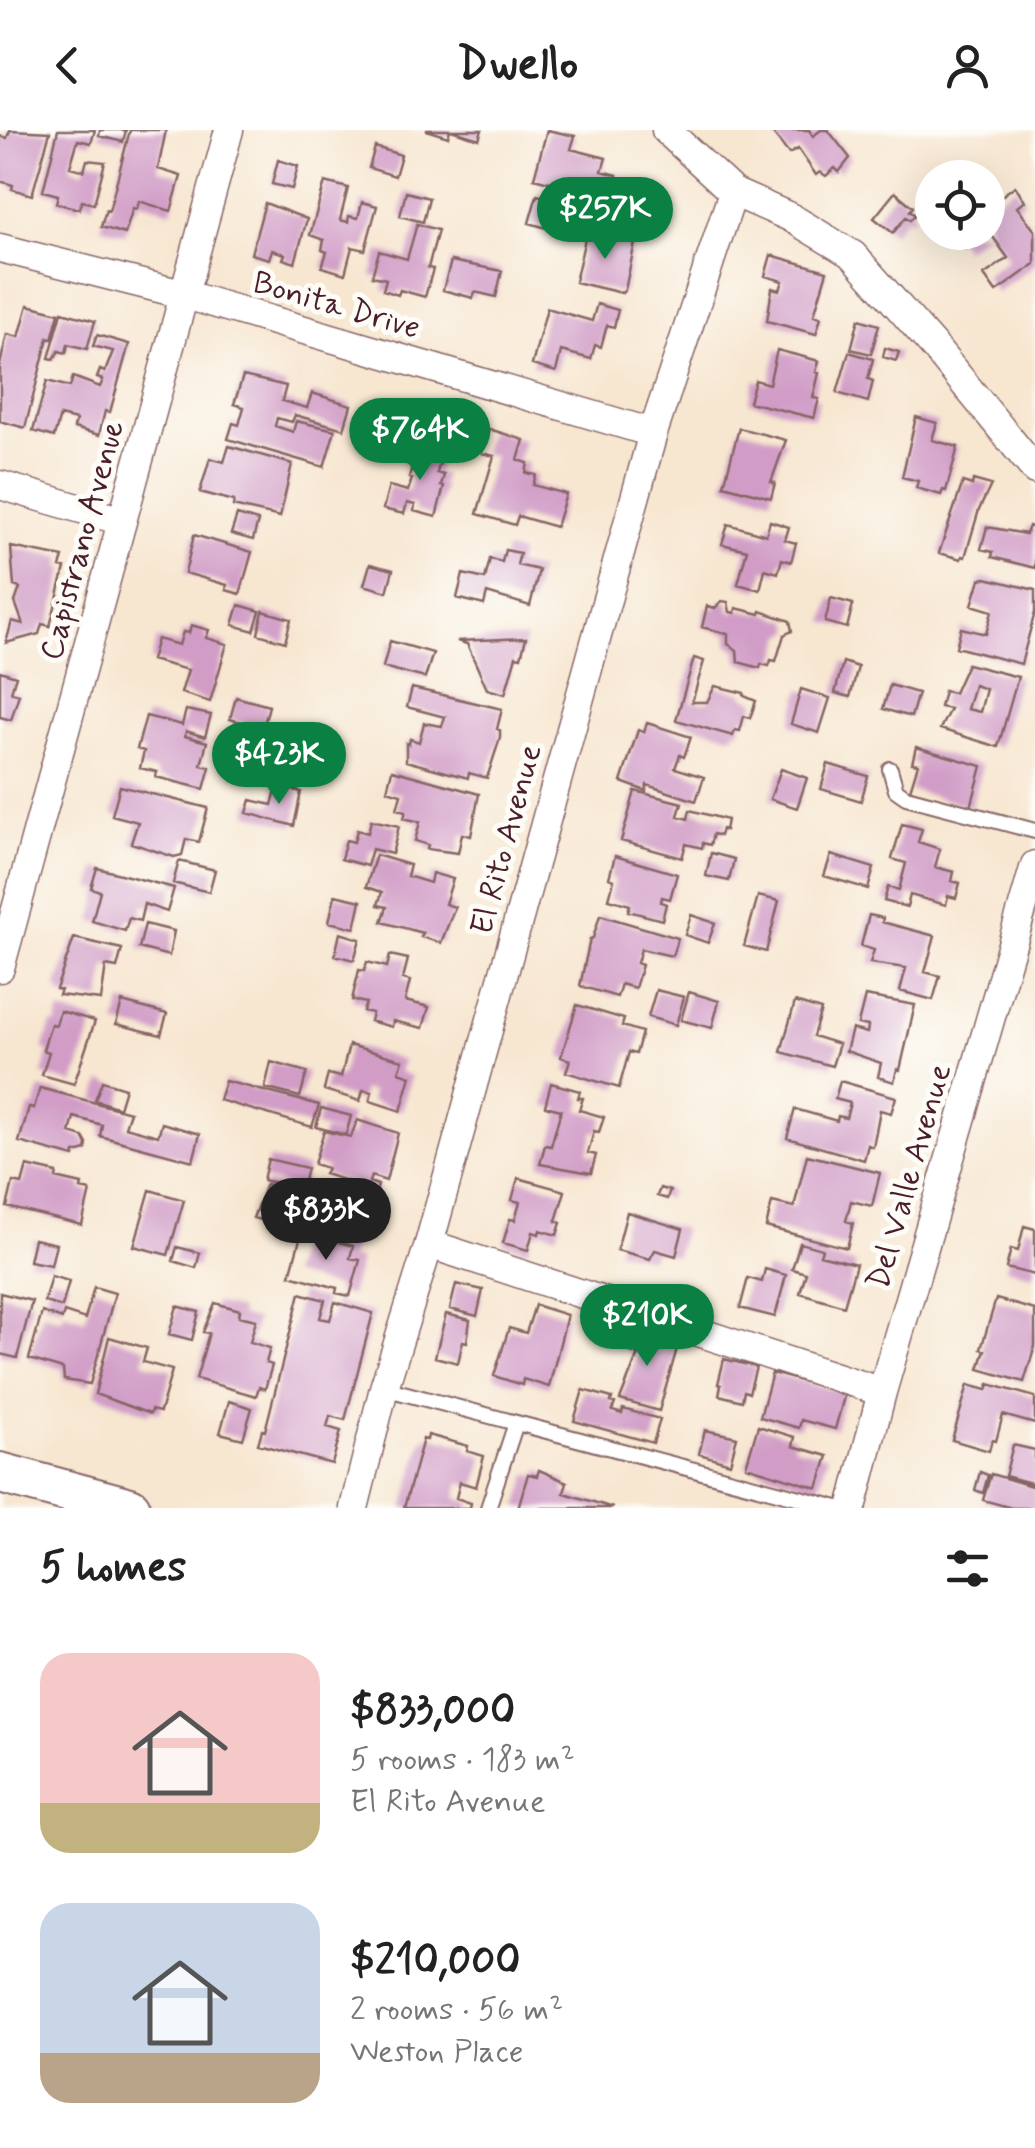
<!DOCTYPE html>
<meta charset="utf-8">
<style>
body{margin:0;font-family:Mynerve,sans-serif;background:#f6f6f6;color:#222;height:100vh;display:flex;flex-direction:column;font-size:38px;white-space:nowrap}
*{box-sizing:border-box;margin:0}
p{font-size:32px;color:#767676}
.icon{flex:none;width:55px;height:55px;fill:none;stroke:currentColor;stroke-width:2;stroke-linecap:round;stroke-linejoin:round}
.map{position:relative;height:1378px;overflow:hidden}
.drawer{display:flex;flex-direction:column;background:#fff;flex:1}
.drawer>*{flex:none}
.fabs{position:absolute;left:915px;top:30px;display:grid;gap:20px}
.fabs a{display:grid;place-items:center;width:90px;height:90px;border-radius:50%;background:#fff;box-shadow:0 10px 40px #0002;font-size:50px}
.price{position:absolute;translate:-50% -85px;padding:0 22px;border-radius:35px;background:#0b8043;color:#fff;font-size:32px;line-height:65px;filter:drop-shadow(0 2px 5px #0008)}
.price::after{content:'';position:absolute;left:50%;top:60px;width:30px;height:22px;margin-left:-15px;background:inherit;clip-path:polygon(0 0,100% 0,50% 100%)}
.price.selected{background:#222;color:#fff}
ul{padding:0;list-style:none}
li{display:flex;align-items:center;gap:30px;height:250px;padding:0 40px}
li span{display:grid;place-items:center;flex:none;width:280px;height:200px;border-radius:30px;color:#555}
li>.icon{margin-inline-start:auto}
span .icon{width:120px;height:120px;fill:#fffc;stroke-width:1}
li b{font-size:42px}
h2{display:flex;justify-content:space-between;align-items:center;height:120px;padding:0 40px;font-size:42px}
header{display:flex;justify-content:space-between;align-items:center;height:130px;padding:0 40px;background:#fff;font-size:45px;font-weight:700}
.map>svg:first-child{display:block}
</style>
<header><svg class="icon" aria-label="back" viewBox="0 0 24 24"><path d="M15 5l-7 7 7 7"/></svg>Dwello<svg class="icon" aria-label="person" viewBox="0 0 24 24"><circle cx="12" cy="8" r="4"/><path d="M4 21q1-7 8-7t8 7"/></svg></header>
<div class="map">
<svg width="1035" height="1378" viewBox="0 0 1035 1378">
<rect width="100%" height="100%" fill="#fdfcf7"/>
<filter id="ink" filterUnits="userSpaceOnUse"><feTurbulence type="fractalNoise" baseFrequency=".01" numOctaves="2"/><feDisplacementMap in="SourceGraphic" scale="20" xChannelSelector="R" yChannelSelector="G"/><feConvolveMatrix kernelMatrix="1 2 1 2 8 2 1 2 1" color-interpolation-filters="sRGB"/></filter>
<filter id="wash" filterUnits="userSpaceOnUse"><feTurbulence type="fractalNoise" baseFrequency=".0048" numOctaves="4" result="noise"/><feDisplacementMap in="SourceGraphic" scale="40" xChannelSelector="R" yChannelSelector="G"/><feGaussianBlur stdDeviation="2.25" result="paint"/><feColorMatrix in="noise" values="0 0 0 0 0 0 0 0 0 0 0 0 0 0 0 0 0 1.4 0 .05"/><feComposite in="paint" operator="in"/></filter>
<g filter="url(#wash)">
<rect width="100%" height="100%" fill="#f7e6d0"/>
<g id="blocks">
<path fill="#d19dc7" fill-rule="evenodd" d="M10,0L50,2L32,65L12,59L13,55L0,51V6L7,8Z
M58,0H95L91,13L78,10L70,37L84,41L87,30L105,32L94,74L82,71L79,79L56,73L58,65L43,61Z
M100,0H126L123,12L99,6Z
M130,0H166L158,39L181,46L171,81L139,71L137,79L133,78L125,104L101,97L106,80L109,81Z
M426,0H450L448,7Z
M451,0H482L479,9Z
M547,0L575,6L571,19L606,28L602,41L617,45L615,55L633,59L626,85L604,78L606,70L598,68L599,65L534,48Z
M770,0H809L813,6L821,0H828L850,28L839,42L835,38L826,46L820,42L816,45L798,19L789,24Z
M375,17L401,25L395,46L369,38Z
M278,30L298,36L292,59L272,54Z
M325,52L348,58L340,90L348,92L349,86L358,88L362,72L377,76L365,120L352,117L345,144L322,137L327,122L322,120L324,110L310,105Z
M1015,56L1025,71L1017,77L1035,101V134L996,162L984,145L1008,128L988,100V76Z
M406,62L429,68L423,92L400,86Z
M895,62L913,77L910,81L915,85L910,90L906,87L893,103L874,88Z
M537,65L568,74L560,102L529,93Z
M265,73L307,89L295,133L283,129L285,124L272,120L269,129L251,124Z
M417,94L438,100L428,138L433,139L425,167L400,160L398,165L383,160L386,149L372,146L379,121L407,129Z
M587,100L635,113L625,160L622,163L575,152Z
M953,102H988L965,119Z
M771,125L827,141L814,185L821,187L816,204L767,191L772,158L780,160L783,151L765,146Z
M451,131L502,141L496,167L475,162L473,168L443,160Z
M597,174L618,180L614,197L607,195L601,217L595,215L591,229L561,221L556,242L532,235L547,178L592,191Z
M28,175L59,183L52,209L48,208L25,298L0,291V235L7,204L19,207Z
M62,182L95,191L87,219L68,214L66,223L59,221L54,229L49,228Z
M859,189L879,195L871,224L851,219Z
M97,205L129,214L110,282L105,281L99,305L74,298L76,290L60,286L54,307L33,301L47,251L70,257L73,247L100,257L103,250L97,248L100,240L105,242L113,221L93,216Z
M885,218L899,222L896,231L883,227Z
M777,220L819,231L816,242L819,243L813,268L819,269L814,288L749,272L755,250L769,254Z
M849,222L873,229L868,249L873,251L868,272L837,263Z
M243,246L286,256L282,271L307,278L312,263L351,275L344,299L295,285L292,292L277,288L275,296L293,302L296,291L335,300L324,337L228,309L233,293L239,295L244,277L234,274Z
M916,287L937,293L932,310L958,317L946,361L943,360L941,365L916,358L918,351L902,347Z
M739,298L786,310L771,352L775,353L771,368L724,355Z
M489,299L524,310L518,330L528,333L526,343L536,345L533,355L566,364L556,397L518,386L515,395L477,384L494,326L482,323Z
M433,309L442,311L440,316L444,317L437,343L444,345L441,356H444L436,387L414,381L415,375L407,373L404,384L383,379L389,356L408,361L412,349L409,348L412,336L407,334L410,323L421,326L425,312L432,314Z
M229,316L292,334L280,387L233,376L234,371L200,362L210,328L224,332Z
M973,350L991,355L979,380L965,427L962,426L961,429L939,423L963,352L972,355Z
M237,385L258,391L253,410L231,404Z
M770,391L789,397L785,410L796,413L791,432L782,429L778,443L765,439L760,460L738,454L747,420L722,414L728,394L766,405Z
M1029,396L1035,398V438L992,427L993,422L981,419L987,397L1026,404Z
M194,405L252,422L240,464L226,460L227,455L185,443Z
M11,417L63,427L60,437L65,438L50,496L42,494L39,504L6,513L12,491L23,494L15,472L20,458L14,456Z
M505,420L520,423L517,435L539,440L530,476L487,463L484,475L457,468L463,444L485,449L490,429L502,432Z
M370,434L393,440L387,462L364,455Z
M986,448L1035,460V482L1021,534L956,517L961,498L986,504L992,481L972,475L980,449Z
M831,468L853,474L847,498L825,492Z
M722,471L728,472L730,482L735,483L736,478L760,484L761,481L790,491L792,501L784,505L776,531L771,530L769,536L761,534L760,538L738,532L737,520L728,514V504L702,497L707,476L715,478Z
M239,475L260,481L254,501L233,495Z
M263,481L291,489L285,512L258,504Z
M191,495L209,500L206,508L227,514L210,572L181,563L188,540L151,530L157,509L179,515L183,502L189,503Z
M526,508L521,527L516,526L505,564L487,559L467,514L457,511Z
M390,511L433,523L425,548L383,537Z
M694,528L704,531L692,572H707L715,556L744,563V566L756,571L750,588L744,586L740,601L735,600L733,606L676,590Z
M843,532L858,537L850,567L835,563Z
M967,534L1018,547L998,617L940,599L950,579L940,577L944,561L954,563ZM974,555L986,559L980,582L967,579Z
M0,541L16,546L11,562L19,564L11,590L0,587Z
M890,555L918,563L911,587L883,579Z
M412,558L502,579L497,599L500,600V608L487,648L469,643L468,648L406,631V613L409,614L410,609L419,612L424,593L442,596L445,587L407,577Z
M801,559L830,568L819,603L791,594Z
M236,567L269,576L263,598L230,589Z
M186,580L211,585L205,607L186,601L185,606L207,612L201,635L210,637L204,659L156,647L157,642L140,638L144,621L137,619L146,586L182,595Z
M647,593L691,607L684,627L680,625L675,638L704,647L696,671L647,655L646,661L621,652L638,600L644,602Z
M916,617L982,636L971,677L910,660L918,634L912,633Z
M828,634L868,646L861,671L821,659Z
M781,639L807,648L797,678L770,669Z
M392,640L479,664L471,706L462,704L458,723L427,719L428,715L415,711L420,692L404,688L406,681L397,679L401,664L387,660Z
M120,656L208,678L199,712L186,709L182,725L174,727L131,713L138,692L112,685Z
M277,656L301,662L294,696L247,683L251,670L272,675Z
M635,661L682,673L678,686L688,689L690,680L727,690L725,700L722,699L720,706L713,704L710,715L703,713L702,718L686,714L682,728L621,711Z
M371,690L399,696L392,724L372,719L367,736L341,729L346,710L354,712L357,700L368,703Z
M902,694L922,699L918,712L940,719L935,737L954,742L952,751L960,753L956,768L948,766L946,775L910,765L907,777L884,771L888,757L899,760L906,733L892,729Z
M711,723L734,729L729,751L706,746Z
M376,725L410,735L407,746L430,753L432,743L453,749L445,774L455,777L441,813L421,807L423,803L382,792L387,777L378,775L382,762L366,757Z
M831,725L874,738L868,759L824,746Z
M615,726L677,744L670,769L662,767L661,772L666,774L662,790L628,781L630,775L609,769L614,750L609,748Z
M179,731L215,740L209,762L173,753Z
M97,738L174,758L167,782L144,774L140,791L129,788L125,801L92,791L100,761L91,758Z
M335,765L361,771L355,798L329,792Z
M758,766L779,771L766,822L744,816Z
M600,785L678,808L672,826L641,819L637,833L642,835L635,858L621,854L617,867L580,856L590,809L593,808Z
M691,785L715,793L708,813L685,805Z
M869,785L883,788L882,792L935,806L925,842L940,846L933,870L900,861L906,838L870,833L874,820L861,816Z
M145,794L174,801L169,826L139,818Z
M340,803L360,809L354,830L335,825Z
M74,808L122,819L117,838L106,836L101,870L59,865L61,860L56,859Z
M390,825L408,829L403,849L410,851L405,871L429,877L423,898L393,891L392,897L370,891L372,883L363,881L366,873L352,870L359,840L364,841L367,832L387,837Z
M656,860L684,867L676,895L648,887Z
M689,862L719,871L712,898L681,890Z
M865,866L915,875L900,940L897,939L894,952L878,947L881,933L846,921L852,899L867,903L868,896L858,894Z
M122,872L167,884L161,905L116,894Z
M795,872L821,880L813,906L839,914L832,936L781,922Z
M577,875L624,889L622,896L642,902L636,924L629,922L619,958L566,942L570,930L561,927Z
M60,881L95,891L74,954L42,945L49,922L43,920L51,894L56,895Z
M349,915L403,930L399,942L411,946L401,981L370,971L372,962L363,960L360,971L324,960L328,944L341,947Z
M271,932L307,942L300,967L265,958Z
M102,951L125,958L119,978L95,970Z
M225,951L319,975L312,997L219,970Z
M840,951L896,967L891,983L880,980L873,1017L868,1015L864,1030L787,1008L795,979L837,991L838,986L846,988L850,973L835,969Z
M551,953L580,961L578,968H583L579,980L604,987L599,1002L594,1001L588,1023L596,1025L591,1043L540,1034L545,1015L551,1016L561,980L545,976Z
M40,958L130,982L125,997L158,1006L162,993L200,1004L193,1031L100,1006L102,995L74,987L70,1003L83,1007L87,1014L86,1020L75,1023L74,1027L19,1012L29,977L34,978Z
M321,978L351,986L346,1005L316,997Z
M357,990L398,1003L386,1051L371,1046L369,1052L378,1055L372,1075L352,1069L357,1054L324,1044L327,1038L314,1034L324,1001L351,1007Z
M807,1025L880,1043L872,1076L851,1071L846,1091L853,1093L847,1118L766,1097L772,1072L794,1077Z
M268,1029L307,1038L302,1059L263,1050Z
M27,1036L57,1043L56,1048L82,1054L81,1059L90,1061L82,1095L7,1077L13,1052L22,1054Z
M518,1048L565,1061L556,1091L561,1093L557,1105L540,1100L539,1104L533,1102L528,1120L503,1113L510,1089L515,1090L520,1072L512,1070Z
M266,1054L310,1065L300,1101L253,1088Z
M660,1058L670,1061L667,1069L657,1066Z
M150,1060L184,1070L168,1125L134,1116Z
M627,1082L683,1099L676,1126L655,1120L650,1129L617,1120Z
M1024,1096L1035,1099V1145L1006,1138L1011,1119L1018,1121Z
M302,1102L353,1116L350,1128L360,1130L350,1166L336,1163L337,1158L290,1145Z
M34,1109L56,1114L51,1135L29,1131Z
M800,1113L822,1119L820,1125L856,1134L844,1176L800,1163L806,1143L792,1139Z
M177,1117L200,1123L196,1138L173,1131Z
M765,1139L786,1145L775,1187L740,1178L748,1148L762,1152Z
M51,1146L69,1151L62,1177L44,1172Z
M456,1154L483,1160L477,1186L450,1179Z
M94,1157L115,1163L90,1254L64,1250L63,1239L29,1229L42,1182L62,1189L64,1182L85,1189Z
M0,1163L32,1171L17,1228L0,1224Z
M300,1163L325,1170L320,1188L330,1190L335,1172L373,1183L345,1290L330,1286L327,1297L341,1301L332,1334L258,1314L262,1300L265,1301Z
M996,1169L1035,1180V1216L1024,1252L979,1239L985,1220L981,1219Z
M215,1173L240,1180L239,1186L256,1190L250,1212L270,1218L266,1233L272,1235L265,1259L259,1257L256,1266L196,1249L209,1203L203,1202Z
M535,1175L567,1185L549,1257L523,1249L522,1255L494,1246L509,1198L526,1203Z
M177,1176L199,1182L192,1210L169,1204Z
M446,1184L470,1190L467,1212L463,1211L458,1233L435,1227Z
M622,1198L678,1215L659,1281L620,1270L638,1224L617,1218Z
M109,1207L147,1218L143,1232L172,1240L160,1282L151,1280L150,1284L95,1264Z
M724,1229L756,1237L749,1263L744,1261L742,1271L719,1265L721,1255L718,1254Z
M772,1243L845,1263L835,1299L801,1290L799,1298L760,1287Z
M989,1254L1035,1267V1294L1003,1285L996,1311L992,1310L989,1321L952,1310L968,1255L987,1260Z
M583,1260L612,1268L611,1272L615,1273L612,1281L622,1284L623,1279L660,1289L653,1313L574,1291Z
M229,1271L252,1278L243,1309L220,1303Z
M758,1296L795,1307L793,1316L828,1326L818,1358L746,1336Z
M705,1300L737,1307L730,1333L699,1324Z
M428,1305L468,1316L467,1321L484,1326L476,1357L460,1352L456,1368L471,1373L470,1378H404L423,1309L427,1310Z
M1013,1315L1035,1320V1354L1005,1346Z
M539,1340L567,1352L564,1363L613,1378H518L528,1344L537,1346Z
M980,1342L988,1345L983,1363L975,1360Z
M991,1344L1035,1357V1378H1012L983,1370Z"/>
</g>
</g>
<g filter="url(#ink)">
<use href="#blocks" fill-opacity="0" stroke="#876565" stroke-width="2.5"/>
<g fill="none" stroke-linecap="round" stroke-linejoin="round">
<g stroke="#876565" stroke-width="18">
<path id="lane" d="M890,639L896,660L906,667L1035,701
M384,1258L838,1378
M488,1378L516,1293"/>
</g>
<g stroke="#876565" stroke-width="31">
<path id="street" d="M666,0L733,62L790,87L853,125L936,219L1035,340
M0,118L186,165L653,303
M0,355L122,391
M0,838L229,0
M429,1114L882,1262
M354,1378L384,1258L429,1114L653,303L733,62
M852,1378L882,1262L1035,735"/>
</g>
<g stroke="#876565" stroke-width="44">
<path id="secondary" d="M0,1343L130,1378"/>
</g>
<use href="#lane" stroke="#fff" stroke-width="14"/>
<use href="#street" stroke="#fff" stroke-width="28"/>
<use href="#secondary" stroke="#fff" stroke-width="40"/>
</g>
</g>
<g text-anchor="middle" stroke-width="10" stroke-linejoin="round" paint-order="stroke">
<g font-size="32" fill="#4a1f2b" stroke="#fdfcf7">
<text transform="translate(337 174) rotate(16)" y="11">Bonita Drive</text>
<text transform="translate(81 410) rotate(-75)" y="11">Capistrano Avenue</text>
<text transform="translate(505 709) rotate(-75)" y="11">El Rito Avenue</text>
<text transform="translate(908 1046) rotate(-74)" y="11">Del Valle Avenue</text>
</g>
</g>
</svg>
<div class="fabs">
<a><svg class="icon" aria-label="locate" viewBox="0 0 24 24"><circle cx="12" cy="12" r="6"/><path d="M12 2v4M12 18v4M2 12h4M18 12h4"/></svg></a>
</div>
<b class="price" style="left:605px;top:132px">$257K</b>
<b class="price" style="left:420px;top:353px">$764K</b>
<b class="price" style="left:279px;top:677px">$423K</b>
<b class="price selected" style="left:326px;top:1133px">$833K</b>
<b class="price" style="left:647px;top:1239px">$210K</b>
</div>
<section class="drawer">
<h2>5 homes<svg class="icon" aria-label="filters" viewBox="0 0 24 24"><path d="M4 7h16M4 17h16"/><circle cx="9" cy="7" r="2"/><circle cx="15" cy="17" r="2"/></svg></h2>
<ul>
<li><span style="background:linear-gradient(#f6c9c9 75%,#c2b280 0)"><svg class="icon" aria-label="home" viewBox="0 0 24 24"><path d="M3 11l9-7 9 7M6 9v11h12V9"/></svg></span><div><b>$833,000</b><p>5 rooms · 183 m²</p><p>El Rito Avenue</p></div></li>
<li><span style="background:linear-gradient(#c9d6e8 75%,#b9a48a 0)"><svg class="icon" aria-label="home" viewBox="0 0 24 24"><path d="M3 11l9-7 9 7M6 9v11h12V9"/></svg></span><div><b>$210,000</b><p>2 rooms · 56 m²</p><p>Weston Place</p></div></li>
</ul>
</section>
